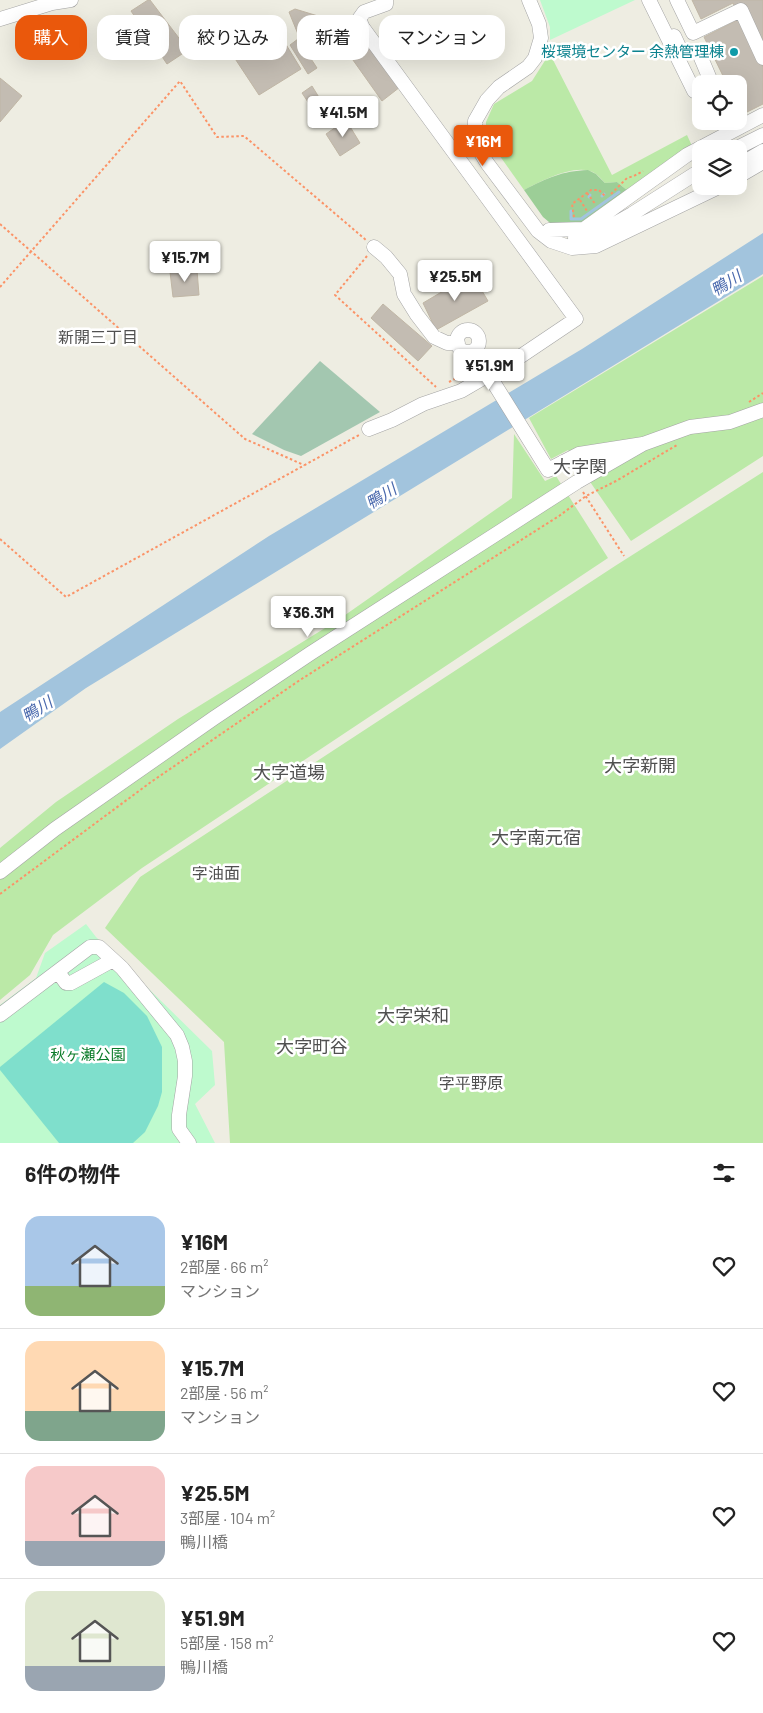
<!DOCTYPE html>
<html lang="ja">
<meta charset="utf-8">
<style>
body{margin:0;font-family:Barlow,"Noto Sans JP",sans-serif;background:#f6f6f6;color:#222;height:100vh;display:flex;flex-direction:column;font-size:19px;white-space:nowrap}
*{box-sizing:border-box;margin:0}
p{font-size:16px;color:#767676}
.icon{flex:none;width:28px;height:28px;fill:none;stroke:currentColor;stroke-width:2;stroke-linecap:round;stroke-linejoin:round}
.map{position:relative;height:1143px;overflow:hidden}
.drawer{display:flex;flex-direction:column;background:#fff;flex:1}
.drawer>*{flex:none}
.top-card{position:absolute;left:15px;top:15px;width:500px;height:45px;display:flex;gap:10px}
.buttons{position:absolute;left:692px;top:75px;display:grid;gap:10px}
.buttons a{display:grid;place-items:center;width:55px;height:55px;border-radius:10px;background:#fff;box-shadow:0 5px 20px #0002;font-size:25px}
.price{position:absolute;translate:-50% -42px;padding:0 11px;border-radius:5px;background:#fff;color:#222;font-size:16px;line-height:32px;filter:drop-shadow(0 1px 2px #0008)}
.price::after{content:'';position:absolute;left:50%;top:30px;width:15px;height:11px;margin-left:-8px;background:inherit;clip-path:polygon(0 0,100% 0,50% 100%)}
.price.on{background:#ea580c;color:#fff}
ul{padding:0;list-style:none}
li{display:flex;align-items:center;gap:15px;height:125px;padding:0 25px}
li+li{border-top:1px solid #e0e0e0}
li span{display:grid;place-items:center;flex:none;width:140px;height:100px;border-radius:15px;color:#555}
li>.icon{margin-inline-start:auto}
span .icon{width:60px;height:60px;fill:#fffc;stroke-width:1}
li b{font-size:21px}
h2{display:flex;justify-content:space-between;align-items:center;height:60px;padding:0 25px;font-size:21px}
.pill{padding:0 18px;border-radius:15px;background:#fff;box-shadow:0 5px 20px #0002;font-size:18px;line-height:45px}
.pill.on{background:#ea580c;color:#fff}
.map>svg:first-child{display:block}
</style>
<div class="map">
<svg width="763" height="1143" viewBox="0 0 763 1143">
<rect width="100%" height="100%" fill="#eeede2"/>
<path fill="#bbe9a7" d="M552,58L612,175L687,135L692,146L628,191L617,182L605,183C602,180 600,177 596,174C579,161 541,181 524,190L497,152L486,134V122L494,104L532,81L546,59Z
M763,276V456L631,541L568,450L551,459L529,418Z
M514,434L545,481L556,476L608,558L142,868L53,935L30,975L0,1000V848L56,802L178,719L338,620L512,498Z
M763,472V1143H230L224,1042L105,928L140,877L615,566Z"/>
<path fill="#9cce97" d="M588,170L596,174L605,183L617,182L628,191L580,225L555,227L543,217L524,190C547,178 562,171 588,170Z"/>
<path fill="#a3c7b0" d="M320,361L380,412L301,456L284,450L252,434Z"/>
<path fill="#beface" d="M540,0H635L550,40V27Z
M86,924L96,937L212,1051L215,1085L195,1104L215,1143H0V1005L36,978L45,953Z"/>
<path fill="#7fdfcc" d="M104,982L124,993L147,1016L162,1047V1092L158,1106L145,1132L133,1143H59L0,1070V1067Z"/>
<path fill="#a2c4dd" d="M763,233V274L86,688L0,749V712L269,536L582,349Z"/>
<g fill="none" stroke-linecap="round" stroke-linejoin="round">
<path stroke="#a2c4dd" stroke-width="3" d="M602,196L604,194
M589,197L590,195
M571,211V219H581L619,192"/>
</g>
<path fill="#c3bcb2" stroke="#c0b6a5" d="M148,0H150L188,50L167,64L131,11Z
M692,0H763V67L733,3L701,19Z
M295,9L318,16L323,28L300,39L289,12Z
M740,19L763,67V104L743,114L739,106V84H727L704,37Z
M271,20L301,69L259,95L228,48Z
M396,26L413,48L397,60L380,38Z
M298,39L317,68L308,74L290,45Z
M366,39L400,87L382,101L348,53Z
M0,78L22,96L0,122Z
M312,86L320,99L310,105L302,93Z
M346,120L360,143L340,156L326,134Z
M711,121H728L714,128L707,129L704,123Z
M197,270L199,295L173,297L170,272Z
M472,274L488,301L436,330L423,303Z
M383,304L432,346L418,361L371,318Z"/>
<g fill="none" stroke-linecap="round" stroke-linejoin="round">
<g stroke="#a4a4a4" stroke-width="15">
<path id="minor" d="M529,0L539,24L541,38L535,58L528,67L499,87L487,100L475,121V134L478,148L487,163L538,231L551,241L572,248L596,246L721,186
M649,0L694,91L701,92
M677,0L693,33L741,10L763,58
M0,19L52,3L71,0
M674,36L680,49L699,53L712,84
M735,149L763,135
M739,165L763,151
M739,176L763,162
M549,230L584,229L687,155L763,115
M575,238L588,239L632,214L701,170
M374,247L386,257L400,274L404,294L417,315L434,337L447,343H458
M457 341a11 11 0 1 1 22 0a11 11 0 1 1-22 0Z
M487,372L548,470L579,454L643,444L690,427L730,422L763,410
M369,429L392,420L423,404L461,391L521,356L576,319L363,28L359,19L364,12L386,4V0
M0,872L55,829L214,718L311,653L577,482L643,444
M58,972L66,983H71L113,960
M0,1015L90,947H99L122,968L177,1035L182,1047L185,1061V1076L179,1115V1129L189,1143"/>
</g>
<path stroke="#fb9367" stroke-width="2" stroke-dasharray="2.5 2.5" stroke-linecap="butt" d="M587,193L596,205
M611,194L627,178L634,176L643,171
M580,200L587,211
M574,217L572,204L591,190H599L606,197
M0,224L245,439L304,465
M367,256L335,295L436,387
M0,287L180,81L217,137L244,136L366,240
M449,382L469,371
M749,402L763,393
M583,492L624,556
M0,539L66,597L359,435
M0,894L151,782L300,680L559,516L586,496L616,481L677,445"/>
<use href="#minor" stroke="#fff" stroke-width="14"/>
<g stroke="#a4a4a4" stroke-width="15" stroke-linecap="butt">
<path id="minor-bridge" d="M477,355L487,372"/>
</g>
<use href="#minor-bridge" stroke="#fff" stroke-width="14"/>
</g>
<circle fill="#0f9aa8" stroke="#fff" stroke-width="2" cx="734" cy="52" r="5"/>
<g text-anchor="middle" stroke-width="5" stroke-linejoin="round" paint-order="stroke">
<g font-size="15" fill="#0d838f" stroke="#fff" text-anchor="end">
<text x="724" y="57">桜環境センター 余熱管理棟</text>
</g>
<g font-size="15" fill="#0a7b29" stroke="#fff">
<text x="88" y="1060">秋ヶ瀬公園</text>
</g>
<g font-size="16" font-style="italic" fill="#4968ad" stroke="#fff">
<text transform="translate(726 283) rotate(-32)" y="6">鴨川</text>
<text transform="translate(381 496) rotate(-32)" y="6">鴨川</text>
<text transform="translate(37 709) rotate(-32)" y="6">鴨川</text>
</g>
<g font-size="16" fill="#505050" stroke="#fff">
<text x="98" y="343">新開三丁目</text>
<text x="216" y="879">字油面</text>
<text x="471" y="1089">字平野原</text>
</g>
<g font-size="18" fill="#505050" stroke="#fff">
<text x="580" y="473">大字関</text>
<text x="640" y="772">大字新開</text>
<text x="289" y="779">大字道場</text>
<text x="536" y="844">大字南元宿</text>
<text x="413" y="1022">大字栄和</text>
<text x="312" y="1053">大字町谷</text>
</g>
</g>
</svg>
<div class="buttons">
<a><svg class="icon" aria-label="locate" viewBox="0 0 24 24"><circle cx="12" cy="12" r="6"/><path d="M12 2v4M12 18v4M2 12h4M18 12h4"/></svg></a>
<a><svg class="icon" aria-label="layers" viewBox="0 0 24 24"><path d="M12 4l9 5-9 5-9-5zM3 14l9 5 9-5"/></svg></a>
</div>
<b class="price" style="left:343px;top:138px">¥41.5M</b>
<b class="price on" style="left:483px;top:167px">¥16M</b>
<b class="price" style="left:185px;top:283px">¥15.7M</b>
<b class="price" style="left:455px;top:302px">¥25.5M</b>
<b class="price" style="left:489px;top:391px">¥51.9M</b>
<b class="price" style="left:308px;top:638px">¥36.3M</b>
<div class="top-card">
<a class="pill on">購入</a>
<a class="pill">賃貸</a>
<a class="pill">絞り込み</a>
<a class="pill">新着</a>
<a class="pill">マンション</a>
</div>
</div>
<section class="drawer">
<h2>6件の物件<svg class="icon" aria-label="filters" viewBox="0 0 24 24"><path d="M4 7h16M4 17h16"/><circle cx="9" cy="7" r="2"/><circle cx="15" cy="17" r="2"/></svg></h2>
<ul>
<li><span style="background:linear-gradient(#a9c7e8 70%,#8fb573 0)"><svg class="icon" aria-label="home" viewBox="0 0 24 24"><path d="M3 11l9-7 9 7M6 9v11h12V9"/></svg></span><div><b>¥16M</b><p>2部屋 · 66 m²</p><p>マンション</p></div><svg class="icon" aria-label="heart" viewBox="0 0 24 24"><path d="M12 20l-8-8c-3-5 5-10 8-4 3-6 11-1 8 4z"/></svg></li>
<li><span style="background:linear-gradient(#ffd9b3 70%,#7fa58c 0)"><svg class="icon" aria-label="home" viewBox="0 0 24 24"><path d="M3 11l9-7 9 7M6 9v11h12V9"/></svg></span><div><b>¥15.7M</b><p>2部屋 · 56 m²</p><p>マンション</p></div><svg class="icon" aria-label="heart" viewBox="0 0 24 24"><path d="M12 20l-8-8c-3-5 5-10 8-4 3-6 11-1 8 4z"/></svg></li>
<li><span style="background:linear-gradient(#f6c9c9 75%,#9aa5b1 0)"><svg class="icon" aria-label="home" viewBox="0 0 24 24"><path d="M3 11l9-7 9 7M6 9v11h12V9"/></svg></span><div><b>¥25.5M</b><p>3部屋 · 104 m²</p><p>鴨川橋</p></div><svg class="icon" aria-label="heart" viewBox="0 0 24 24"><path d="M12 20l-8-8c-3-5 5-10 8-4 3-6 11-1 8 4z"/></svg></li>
<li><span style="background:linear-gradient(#dfe7d0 75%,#9aa5b1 0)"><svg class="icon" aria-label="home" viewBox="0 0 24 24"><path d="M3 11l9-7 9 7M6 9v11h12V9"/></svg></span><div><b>¥51.9M</b><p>5部屋 · 158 m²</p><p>鴨川橋</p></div><svg class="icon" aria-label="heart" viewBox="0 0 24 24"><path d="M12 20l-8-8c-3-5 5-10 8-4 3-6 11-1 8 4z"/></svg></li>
</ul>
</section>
